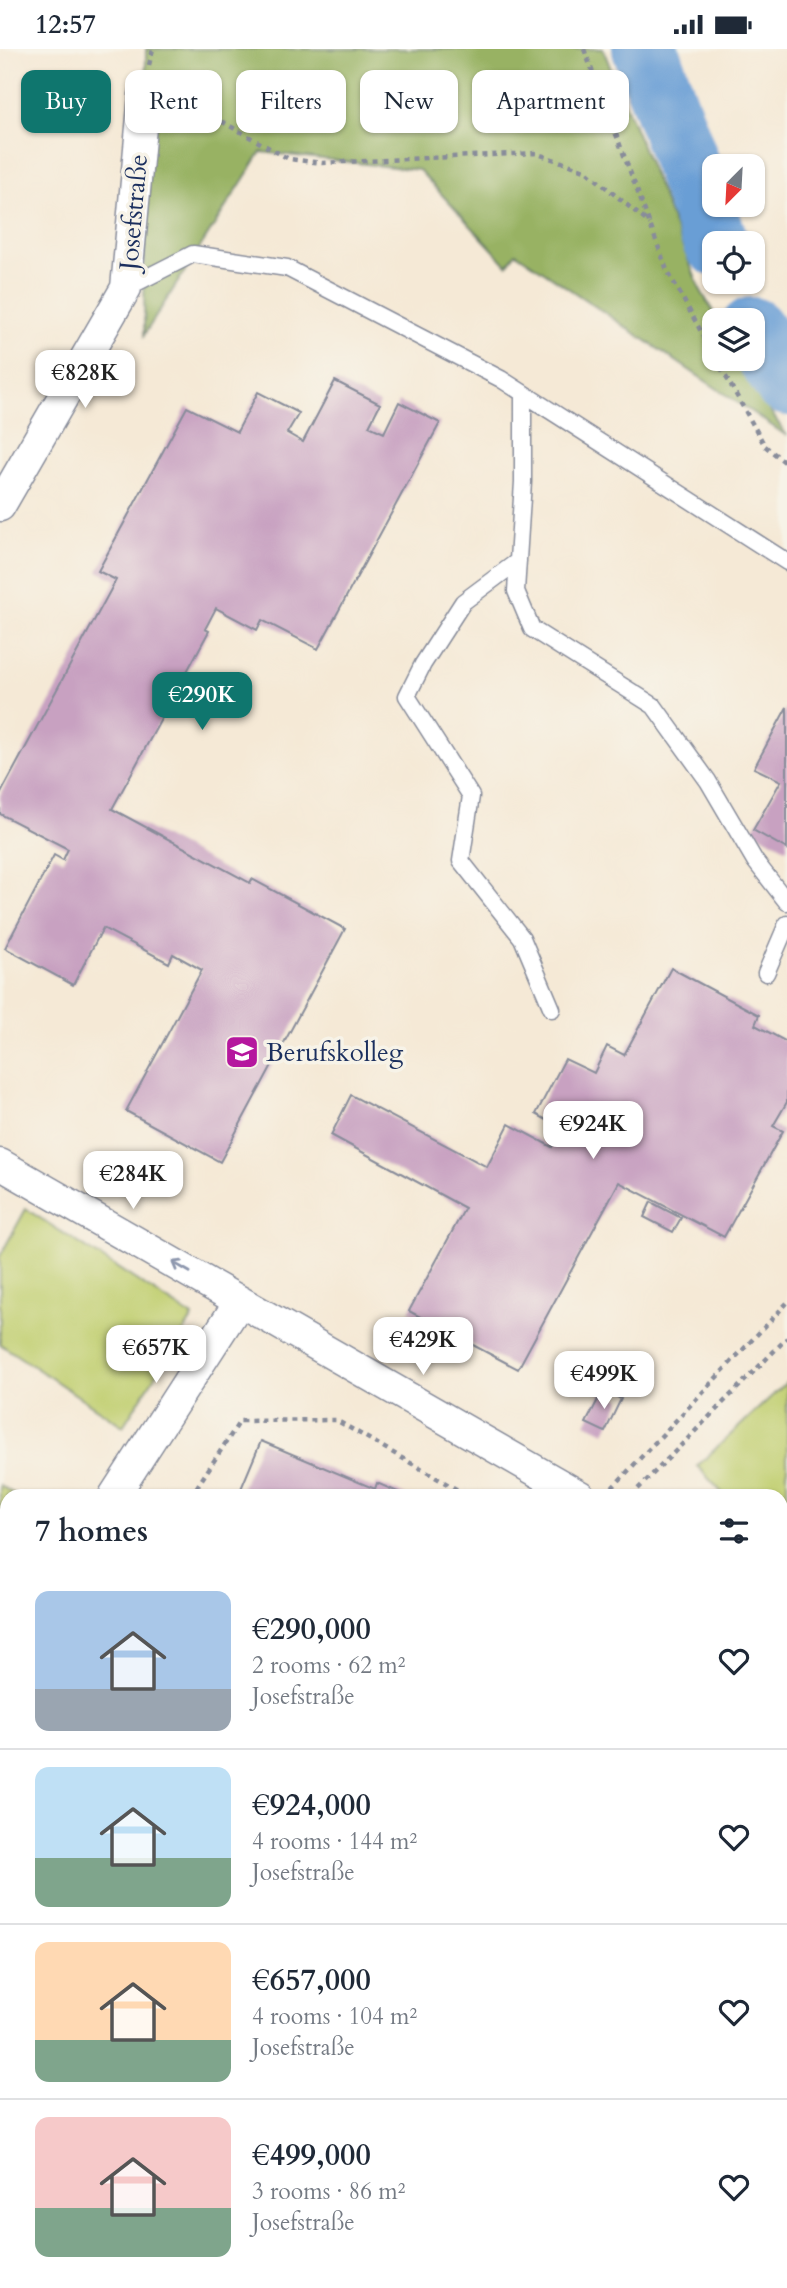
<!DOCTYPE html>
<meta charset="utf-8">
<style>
body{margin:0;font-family:Cardo,serif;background:#f6f6f7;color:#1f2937;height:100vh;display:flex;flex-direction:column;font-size:26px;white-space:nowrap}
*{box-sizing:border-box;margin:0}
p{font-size:23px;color:#747a83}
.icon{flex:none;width:38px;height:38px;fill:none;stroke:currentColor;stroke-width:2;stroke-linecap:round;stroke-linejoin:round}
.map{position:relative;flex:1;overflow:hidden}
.sheet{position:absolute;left:0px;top:1440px;width:788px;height:800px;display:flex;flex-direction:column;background:#fff;border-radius:21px 21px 0 0;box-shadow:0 2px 5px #0004}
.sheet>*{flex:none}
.banner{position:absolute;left:21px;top:21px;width:746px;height:63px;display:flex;gap:14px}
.needle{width:46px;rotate:204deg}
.controls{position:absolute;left:702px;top:105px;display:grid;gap:14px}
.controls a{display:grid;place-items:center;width:63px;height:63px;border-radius:14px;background:#fff;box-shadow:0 2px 5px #0004;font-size:35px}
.price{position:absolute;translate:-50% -60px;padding:0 16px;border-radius:14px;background:#fff;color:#222;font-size:23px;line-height:46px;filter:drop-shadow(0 2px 4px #0008)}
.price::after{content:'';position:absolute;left:50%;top:42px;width:21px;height:16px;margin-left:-10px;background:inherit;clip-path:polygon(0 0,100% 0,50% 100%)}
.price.current{background:#0f766e;color:#fff}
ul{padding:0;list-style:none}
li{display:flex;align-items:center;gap:21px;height:175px;padding:0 35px}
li+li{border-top:2px solid #e0e1e3}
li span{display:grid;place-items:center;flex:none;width:196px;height:140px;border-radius:14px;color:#555}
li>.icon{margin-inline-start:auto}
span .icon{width:84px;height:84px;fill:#fffc;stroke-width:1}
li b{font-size:30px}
h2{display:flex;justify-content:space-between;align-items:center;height:84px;padding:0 35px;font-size:30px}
.pill{padding:0 24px;border-radius:14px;background:#fff;box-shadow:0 2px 5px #0004;font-size:24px;line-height:63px}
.pill.current{background:#0f766e;color:#fff}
.status{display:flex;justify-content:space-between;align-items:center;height:49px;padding:0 35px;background:#fff;direction:ltr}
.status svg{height:19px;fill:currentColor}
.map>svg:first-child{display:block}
</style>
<div class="status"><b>12:57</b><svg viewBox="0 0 49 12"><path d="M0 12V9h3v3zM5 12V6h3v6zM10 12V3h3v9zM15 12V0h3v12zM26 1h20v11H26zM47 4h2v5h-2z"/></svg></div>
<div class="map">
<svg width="787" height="2239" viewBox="0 0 787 2239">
<rect width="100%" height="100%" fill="#f7f3e8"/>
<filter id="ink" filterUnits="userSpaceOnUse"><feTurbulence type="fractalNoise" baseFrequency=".0143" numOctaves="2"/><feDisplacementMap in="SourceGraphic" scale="14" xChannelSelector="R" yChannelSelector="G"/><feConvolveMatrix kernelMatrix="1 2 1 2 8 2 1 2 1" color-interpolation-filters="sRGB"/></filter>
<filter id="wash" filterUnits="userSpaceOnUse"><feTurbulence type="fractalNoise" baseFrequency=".00686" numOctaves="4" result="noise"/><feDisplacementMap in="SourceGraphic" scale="28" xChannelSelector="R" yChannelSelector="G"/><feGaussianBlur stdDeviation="1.57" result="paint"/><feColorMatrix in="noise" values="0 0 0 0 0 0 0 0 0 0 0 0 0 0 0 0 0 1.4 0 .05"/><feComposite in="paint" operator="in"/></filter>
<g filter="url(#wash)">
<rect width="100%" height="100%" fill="#f5e9d6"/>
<path fill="#c1cf71" stroke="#6e7f68" stroke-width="2" d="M26,1160L193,1268L123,1377L0,1295V1207Z
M787,1333V1502L782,1507L780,1447H725L697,1417Z
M0,1436L17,1447H7V1503L0,1514Z"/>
<path fill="#98b263" stroke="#5a7060" stroke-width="2" d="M146,0H603L700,240L718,271H714V310H739L757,342L787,387L516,204L507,216L419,121L261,103L144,286Z"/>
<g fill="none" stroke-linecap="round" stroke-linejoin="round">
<path stroke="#699ed5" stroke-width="66" d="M645,0L716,194
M752,281L787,334"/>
</g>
<g id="blocks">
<path fill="#c8a1c1" d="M335,332L380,355L369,377L384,384L399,353L440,374L318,600L262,571L257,581L216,559L205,580L209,582L112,760L250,834L252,830L345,880L220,1113L126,1062L202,921L173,905L169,914L103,879L73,936L5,899L54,806L63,811L68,800L0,765V746L116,531L98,522L187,358L237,383L258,343L299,364L287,384L303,393Z
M787,658V800L753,781L781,732L754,719Z
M671,919L759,966L755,976L787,993V1053L773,1077L783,1082L724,1188L619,1133L518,1320L409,1262L465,1159L331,1086L351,1046L487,1118L509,1075L552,1098L561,1079L536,1065L565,1010L594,1024L607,997L624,1006Z
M651,1153L681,1169L673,1183L644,1168Z
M603,1341L621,1350L605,1383L586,1374Z
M261,1392L375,1440L377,1434L407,1447H238Z
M787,1783V2000L781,2015L780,1798Z
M7,1870V1979L0,1975V1885Z
M780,2031L787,2033V2214L781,2230Z
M55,2233H159L156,2239H53Z
M738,2233H779L777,2239H752Z"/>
</g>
</g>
<g filter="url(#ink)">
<use href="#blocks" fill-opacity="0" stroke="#888c9a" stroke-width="2"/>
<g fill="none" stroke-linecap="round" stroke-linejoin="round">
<g stroke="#888c9a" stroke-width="19">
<path id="lane" d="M126,239L193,205L287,219L501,330L787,513
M523,344V433L516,542L532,580L654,657L708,732L755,812L787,853
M518,512L463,553L423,615L407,647L471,747L461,812L522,889L552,960
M766,924L787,875"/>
</g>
<g stroke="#888c9a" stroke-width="33">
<path id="street" d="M0,457L126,239L144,46
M0,1115L580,1447
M114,1447L240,1252
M0,1624L7,1613"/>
</g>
<path stroke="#888c9a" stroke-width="4.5" stroke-dasharray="5 5" stroke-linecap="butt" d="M584,0L667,221L714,306
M149,16L153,0
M178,48L289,110L322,114L535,104L585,121L650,175
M716,310L765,397L787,415
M612,1439L787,1254
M191,1447L240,1372L336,1371L468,1447
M631,1447L787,1289
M0,1810L7,1817
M0,1836L7,1833
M0,1933L7,1936
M0,1987L7,1990
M630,2233L645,2239
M35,2239L37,2233
M164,2239L166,2233
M521,2239L524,2233"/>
<use href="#lane" stroke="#fff" stroke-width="16"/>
<use href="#street" stroke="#fff" stroke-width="30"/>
</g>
<defs><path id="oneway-shaft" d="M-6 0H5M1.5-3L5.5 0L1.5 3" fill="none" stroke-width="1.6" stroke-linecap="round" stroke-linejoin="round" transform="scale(1.75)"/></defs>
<use stroke="#8d97ae" href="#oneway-shaft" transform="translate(181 1218) rotate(-150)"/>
</g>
<defs>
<g id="university-square" transform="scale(1.75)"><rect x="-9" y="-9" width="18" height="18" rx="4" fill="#b5179e" stroke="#f7f3e8"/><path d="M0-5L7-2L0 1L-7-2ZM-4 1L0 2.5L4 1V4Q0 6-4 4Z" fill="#fff"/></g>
</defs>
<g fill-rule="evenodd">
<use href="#university-square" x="242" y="1003"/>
</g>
<g text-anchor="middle" stroke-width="7" stroke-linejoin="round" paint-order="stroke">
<g font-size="26" fill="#1b2f5e" stroke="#f7f3e8">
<text transform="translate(133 163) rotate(-85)" y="9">Josefstraße</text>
</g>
<g font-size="26" fill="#1b2f5e" stroke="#f7f3e8" text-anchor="start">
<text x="266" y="1012">Berufskolleg</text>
</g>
</g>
</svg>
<div class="controls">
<a><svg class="needle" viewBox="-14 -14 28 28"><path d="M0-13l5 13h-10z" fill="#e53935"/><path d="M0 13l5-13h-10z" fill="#747a83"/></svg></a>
<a><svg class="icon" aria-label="locate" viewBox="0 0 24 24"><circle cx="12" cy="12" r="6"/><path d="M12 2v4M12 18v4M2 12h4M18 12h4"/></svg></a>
<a><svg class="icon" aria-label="layers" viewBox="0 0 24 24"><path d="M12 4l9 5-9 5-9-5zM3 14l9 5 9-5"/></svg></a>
</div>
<b class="price" style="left:85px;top:361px">€828K</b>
<b class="price current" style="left:202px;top:683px">€290K</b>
<b class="price" style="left:593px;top:1112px">€924K</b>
<b class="price" style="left:133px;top:1162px">€284K</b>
<b class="price" style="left:423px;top:1328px">€429K</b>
<b class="price" style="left:156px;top:1336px">€657K</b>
<b class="price" style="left:604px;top:1362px">€499K</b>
<div class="banner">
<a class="pill current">Buy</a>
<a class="pill">Rent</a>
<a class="pill">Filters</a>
<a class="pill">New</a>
<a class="pill">Apartment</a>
</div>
<section class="sheet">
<h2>7 homes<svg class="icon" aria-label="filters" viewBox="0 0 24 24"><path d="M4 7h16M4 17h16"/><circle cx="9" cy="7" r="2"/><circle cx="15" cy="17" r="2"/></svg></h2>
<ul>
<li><span style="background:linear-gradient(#a9c7e8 70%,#9aa5b1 0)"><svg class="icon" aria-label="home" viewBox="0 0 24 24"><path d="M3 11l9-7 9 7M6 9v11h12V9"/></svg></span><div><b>€290,000</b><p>2 rooms · 62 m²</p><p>Josefstraße</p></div><svg class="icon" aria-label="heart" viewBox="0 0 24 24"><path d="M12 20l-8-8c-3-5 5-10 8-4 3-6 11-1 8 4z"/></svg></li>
<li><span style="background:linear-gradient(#bfe0f5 65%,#7fa58c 0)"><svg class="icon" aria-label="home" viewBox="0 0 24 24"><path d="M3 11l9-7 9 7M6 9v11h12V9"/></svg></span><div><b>€924,000</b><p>4 rooms · 144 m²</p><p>Josefstraße</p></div><svg class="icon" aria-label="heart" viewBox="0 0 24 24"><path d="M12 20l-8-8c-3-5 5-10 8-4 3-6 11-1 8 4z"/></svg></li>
<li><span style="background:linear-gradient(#ffd9b3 70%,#7fa58c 0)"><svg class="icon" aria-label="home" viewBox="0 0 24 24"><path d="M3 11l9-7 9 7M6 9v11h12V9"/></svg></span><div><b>€657,000</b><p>4 rooms · 104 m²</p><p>Josefstraße</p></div><svg class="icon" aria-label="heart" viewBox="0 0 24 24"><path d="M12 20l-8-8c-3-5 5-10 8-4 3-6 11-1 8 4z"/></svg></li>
<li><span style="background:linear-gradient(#f6c9c9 65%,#7fa58c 0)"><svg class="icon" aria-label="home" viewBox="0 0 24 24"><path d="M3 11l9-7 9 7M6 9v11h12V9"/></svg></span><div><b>€499,000</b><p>3 rooms · 86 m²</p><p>Josefstraße</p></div><svg class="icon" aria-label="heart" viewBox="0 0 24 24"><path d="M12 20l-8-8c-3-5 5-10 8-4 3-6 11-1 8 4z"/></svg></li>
</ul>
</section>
</div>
